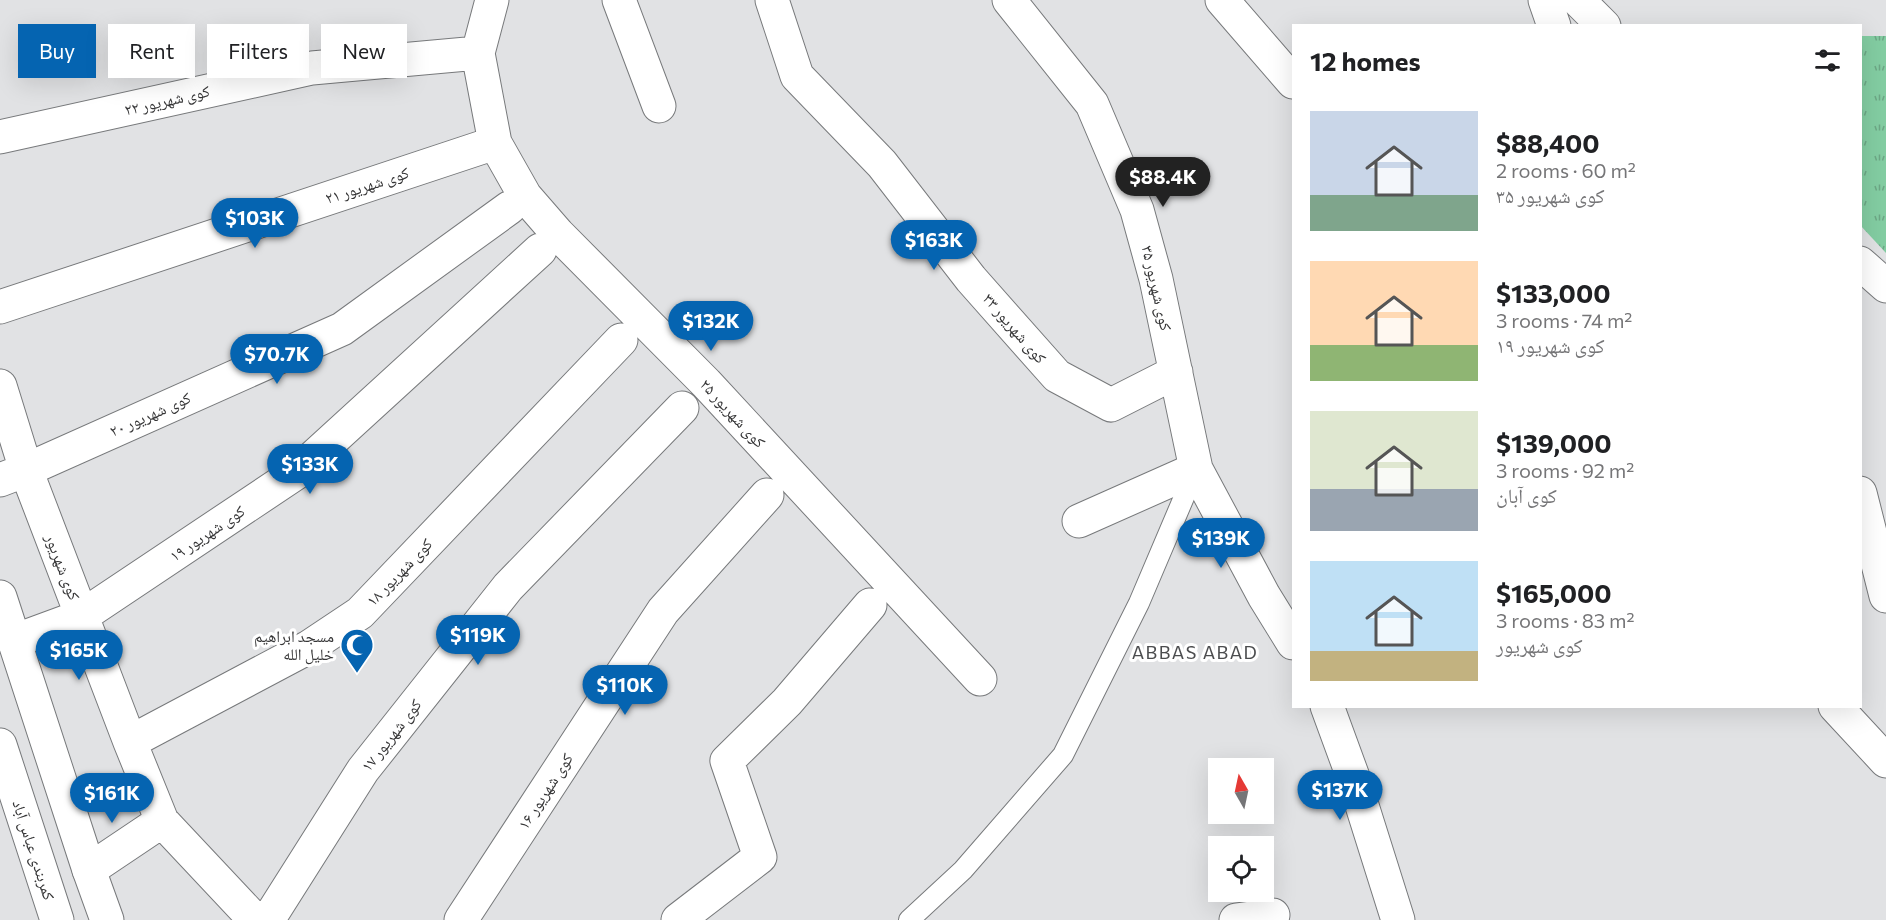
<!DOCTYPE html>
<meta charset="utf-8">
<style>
body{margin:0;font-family:Commissioner,"Noto Naskh Arabic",sans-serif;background:#f6f6f6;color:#202124;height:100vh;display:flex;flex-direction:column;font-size:22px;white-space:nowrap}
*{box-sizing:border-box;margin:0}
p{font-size:20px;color:#757577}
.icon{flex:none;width:33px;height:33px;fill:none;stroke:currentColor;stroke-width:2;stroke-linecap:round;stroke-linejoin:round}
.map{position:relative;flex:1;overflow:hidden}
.drawer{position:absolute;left:1292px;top:24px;width:570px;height:684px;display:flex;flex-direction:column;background:#fff;border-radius:0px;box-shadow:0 6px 24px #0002}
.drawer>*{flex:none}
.hud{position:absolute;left:18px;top:24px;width:570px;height:54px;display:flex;gap:12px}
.needle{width:39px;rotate:351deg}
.buttons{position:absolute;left:1208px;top:758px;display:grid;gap:12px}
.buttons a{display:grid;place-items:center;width:66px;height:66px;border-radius:0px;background:#fff;box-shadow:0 6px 24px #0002;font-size:30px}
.price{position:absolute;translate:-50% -51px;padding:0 14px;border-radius:21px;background:#0564b1;color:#fff;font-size:20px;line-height:39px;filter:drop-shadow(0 2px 3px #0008)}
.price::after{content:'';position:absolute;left:50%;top:36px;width:18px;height:14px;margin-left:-9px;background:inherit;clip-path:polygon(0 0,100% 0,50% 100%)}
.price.active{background:#222;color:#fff}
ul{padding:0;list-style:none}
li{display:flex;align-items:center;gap:18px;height:150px;padding:0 18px}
li span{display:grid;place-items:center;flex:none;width:168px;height:120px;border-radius:0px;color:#555}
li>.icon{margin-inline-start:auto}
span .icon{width:72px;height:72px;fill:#fffc;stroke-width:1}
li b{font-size:26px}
h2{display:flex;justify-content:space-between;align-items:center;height:72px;padding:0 18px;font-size:26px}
.chip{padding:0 21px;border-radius:0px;background:#fff;box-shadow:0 6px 24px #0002;font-size:21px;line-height:54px}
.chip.active{background:#0564b1;color:#fff}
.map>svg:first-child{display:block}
</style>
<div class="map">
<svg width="1886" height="920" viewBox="0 0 1886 920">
<defs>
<pattern id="park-tufts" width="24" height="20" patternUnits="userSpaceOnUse" patternTransform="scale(1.5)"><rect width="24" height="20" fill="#83cda2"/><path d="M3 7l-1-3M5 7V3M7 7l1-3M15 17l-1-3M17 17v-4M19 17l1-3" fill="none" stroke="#6ca785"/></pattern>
</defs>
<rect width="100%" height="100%" fill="#e1e2e4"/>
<path fill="url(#park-tufts)" d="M1860,36H1886V253L1860,225Z"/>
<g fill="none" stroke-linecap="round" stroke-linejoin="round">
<g stroke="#77797b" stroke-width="22">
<path id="lane" d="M909,920L963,870L1063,755L1139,603L1196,469"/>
</g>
<g stroke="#77797b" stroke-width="35">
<path id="street" d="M492,0L478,53L495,143L525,196L558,234L706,383L980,679
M619,0L659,106
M772,0L797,76L882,164L971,279L1057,376L1111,405L1176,372
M1009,0L1092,104L1137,210L1156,279L1196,469L1264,596L1293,643
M1222,0L1293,82
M1545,0L1554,26
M1578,0L1604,26
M0,137L312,68L478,53
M1860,263L1886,286
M0,307L495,143
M0,386L26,470L130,742L162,821L255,920
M0,480L26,470L342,329L509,208
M1860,493L1886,596
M1079,521L1196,469
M14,641L82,616L296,473L540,250
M1327,706L1353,777L1398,920
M1835,706L1886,761
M130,742L309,647L360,613L621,340
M89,870L162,821
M268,920L363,770L508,587L682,408
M461,920L663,611L767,495
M678,920L760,857L727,761L787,702L870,605
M1236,920L1273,915"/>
</g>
<g stroke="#77797b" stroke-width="35">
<path id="secondary" d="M0,597L89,870L107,920
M0,745L57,920"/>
</g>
<use href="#lane" stroke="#fff" stroke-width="20"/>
<use href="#street" stroke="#fff" stroke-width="33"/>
<use href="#secondary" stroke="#fff" stroke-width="33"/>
</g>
<defs>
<g id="mosque-pin" transform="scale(1.725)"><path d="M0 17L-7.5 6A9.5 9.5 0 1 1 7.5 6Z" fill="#0564b1" stroke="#fff"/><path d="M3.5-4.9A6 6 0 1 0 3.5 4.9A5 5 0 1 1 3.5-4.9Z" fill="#fff"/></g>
</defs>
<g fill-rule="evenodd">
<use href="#mosque-pin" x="357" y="645"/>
</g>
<g text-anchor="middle" stroke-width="6" stroke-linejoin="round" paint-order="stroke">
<g font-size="16" fill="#363637" stroke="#fff">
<text transform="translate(167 100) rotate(-13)" y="6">کوی شهریور ۲۲</text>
<text transform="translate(367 185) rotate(-18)" y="6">کوی شهریور ۲۱</text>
<text transform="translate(1157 288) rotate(77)" y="6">کوی شهریور ۳۵</text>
<text transform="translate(1015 328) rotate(49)" y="6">کوی شهریور ۳۳</text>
<text transform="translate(733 413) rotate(47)" y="6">کوی شهریور ۲۵</text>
<text transform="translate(150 414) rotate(-24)" y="6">کوی شهریور ۲۰</text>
<text transform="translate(207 533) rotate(-34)" y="6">کوی شهریور ۱۹</text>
<text transform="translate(63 567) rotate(69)" y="6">کوی شهریور</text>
<text transform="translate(399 572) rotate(-46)" y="6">کوی شهریور ۱۸</text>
<text transform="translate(391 735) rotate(-52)" y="6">کوی شهریور ۱۷</text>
<text transform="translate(545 791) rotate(-57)" y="6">کوی شهریور ۱۶</text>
<text transform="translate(34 850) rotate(72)" y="6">کمربندی عباس آباد</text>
</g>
<g font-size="16" fill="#363637" stroke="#fff" text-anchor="end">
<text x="334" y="642">مسجد ابراهیم<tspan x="334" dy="18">خلیل الله</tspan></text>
</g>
<g font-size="18" letter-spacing="1.5" fill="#4b4c4e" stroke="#fff">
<text x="1195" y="659">ABBAS ABAD</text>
</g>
</g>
</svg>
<div class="buttons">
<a><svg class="needle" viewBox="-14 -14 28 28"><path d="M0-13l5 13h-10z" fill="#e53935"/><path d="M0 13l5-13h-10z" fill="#757577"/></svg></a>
<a><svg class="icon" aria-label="locate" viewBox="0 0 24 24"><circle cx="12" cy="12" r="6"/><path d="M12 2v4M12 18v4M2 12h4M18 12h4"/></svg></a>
</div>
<b class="price active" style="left:1163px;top:208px">$88.4K</b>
<b class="price" style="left:255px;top:249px">$103K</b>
<b class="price" style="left:934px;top:271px">$163K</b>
<b class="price" style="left:711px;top:352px">$132K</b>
<b class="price" style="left:277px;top:385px">$70.7K</b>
<b class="price" style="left:310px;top:495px">$133K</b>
<b class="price" style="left:1221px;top:569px">$139K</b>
<b class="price" style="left:478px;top:666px">$119K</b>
<b class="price" style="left:79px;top:681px">$165K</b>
<b class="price" style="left:625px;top:716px">$110K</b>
<b class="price" style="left:1340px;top:821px">$137K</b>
<b class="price" style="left:112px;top:824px">$161K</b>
<div class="hud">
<a class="chip active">Buy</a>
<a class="chip">Rent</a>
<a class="chip">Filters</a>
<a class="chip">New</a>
</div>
<section class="drawer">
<h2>12 homes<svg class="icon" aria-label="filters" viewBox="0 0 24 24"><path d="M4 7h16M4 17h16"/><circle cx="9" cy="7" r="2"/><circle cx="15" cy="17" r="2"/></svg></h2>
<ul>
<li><span style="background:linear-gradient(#c9d6e8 70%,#7fa58c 0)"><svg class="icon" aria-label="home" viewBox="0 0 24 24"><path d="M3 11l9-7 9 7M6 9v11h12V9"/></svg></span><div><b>$88,400</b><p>2 rooms · 60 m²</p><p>کوی شهریور ۳۵</p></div></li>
<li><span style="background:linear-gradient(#ffd9b3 70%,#8fb573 0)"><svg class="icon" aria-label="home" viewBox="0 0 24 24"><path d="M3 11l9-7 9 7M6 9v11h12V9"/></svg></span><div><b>$133,000</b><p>3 rooms · 74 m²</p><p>کوی شهریور ۱۹</p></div></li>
<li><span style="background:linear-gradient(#dfe7d0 65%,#9aa5b1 0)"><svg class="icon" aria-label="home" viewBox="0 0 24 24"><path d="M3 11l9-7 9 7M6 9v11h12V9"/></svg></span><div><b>$139,000</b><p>3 rooms · 92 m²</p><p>کوی آبان</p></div></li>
<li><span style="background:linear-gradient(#bfe0f5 75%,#c2b280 0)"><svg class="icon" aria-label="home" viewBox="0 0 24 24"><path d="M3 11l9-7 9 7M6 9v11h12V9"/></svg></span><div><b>$165,000</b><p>3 rooms · 83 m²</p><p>کوی شهریور</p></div></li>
</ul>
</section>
</div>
